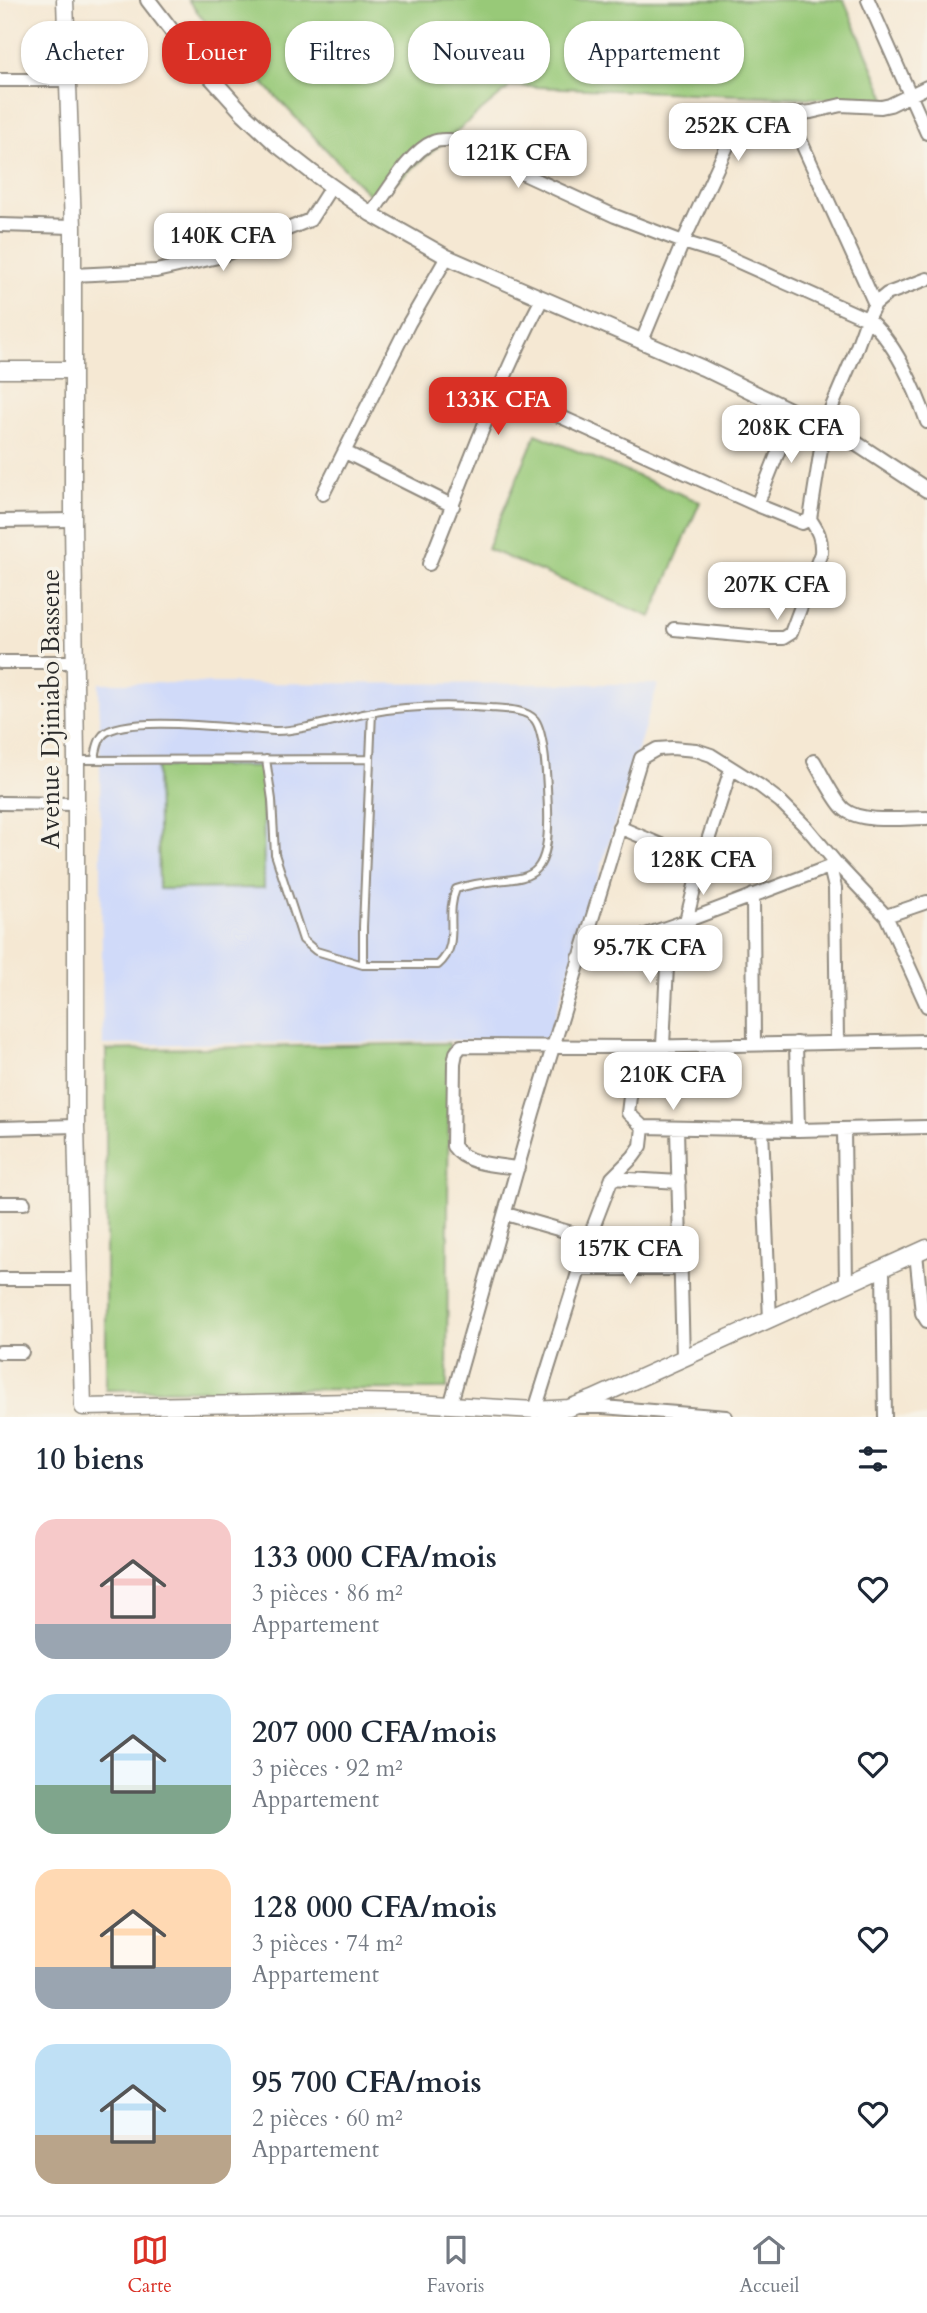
<!DOCTYPE html>
<html lang="fr">
<meta charset="utf-8">
<style>
body{margin:0;font-family:Cardo,serif;background:#f6f6f7;color:#1f2937;height:100vh;display:flex;flex-direction:column;font-size:26px;white-space:nowrap}
*{box-sizing:border-box;margin:0}
p{font-size:23px;color:#747a83}
.icon{flex:none;width:38px;height:38px;fill:none;stroke:currentColor;stroke-width:2;stroke-linecap:round;stroke-linejoin:round}
.map{position:relative;height:1417px;overflow:hidden}
.side{display:flex;flex-direction:column;background:#fff;flex:1}
.side>*{flex:none}
.guide{position:absolute;left:21px;top:21px;width:886px;height:63px;display:flex;gap:14px}
.price{position:absolute;translate:-50% -60px;padding:0 16px;border-radius:14px;background:#fff;color:#222;font-size:23px;line-height:46px;filter:drop-shadow(0 2px 4px #0008)}
.price::after{content:'';position:absolute;left:50%;top:42px;width:21px;height:16px;margin-left:-10px;background:inherit;clip-path:polygon(0 0,100% 0,50% 100%)}
.price.on{background:#d93025;color:#fff}
ul{padding:0;list-style:none}
li{display:flex;align-items:center;gap:21px;height:175px;padding:0 35px}
li span{display:grid;place-items:center;flex:none;width:196px;height:140px;border-radius:21px;color:#555}
li>.icon{margin-inline-start:auto}
span .icon{width:84px;height:84px;fill:#fffc;stroke-width:1}
li b{font-size:30px}
h2{display:flex;justify-content:space-between;align-items:center;height:84px;padding:0 35px;font-size:30px}
.pill{padding:0 24px;border-radius:28px;background:#fff;box-shadow:0 2px 5px #0004;font-size:24px;line-height:63px}
.pill.on{background:#d93025;color:#fff}
.tab-bar{display:flex;justify-content:space-around;align-items:center;height:98px;border-top:2px solid #e0e1e3;background:#fff;font-size:19px;color:#747a83}
.tab-bar a{display:grid;justify-items:center;gap:4px}
.tab-bar .on{color:#d93025}
.map>svg:first-child{display:block}
</style>
<div class="map">
<svg width="927" height="1417" viewBox="0 0 927 1417">
<rect width="100%" height="100%" fill="#f7f3e8"/>
<filter id="ink" filterUnits="userSpaceOnUse"><feTurbulence type="fractalNoise" baseFrequency=".0143" numOctaves="2"/><feDisplacementMap in="SourceGraphic" scale="14" xChannelSelector="R" yChannelSelector="G"/><feConvolveMatrix kernelMatrix="1 2 1 2 8 2 1 2 1" color-interpolation-filters="sRGB"/></filter>
<filter id="wash" filterUnits="userSpaceOnUse"><feTurbulence type="fractalNoise" baseFrequency=".00686" numOctaves="4" result="noise"/><feDisplacementMap in="SourceGraphic" scale="28" xChannelSelector="R" yChannelSelector="G"/><feGaussianBlur stdDeviation="1.57" result="paint"/><feColorMatrix in="noise" values="0 0 0 0 0 0 0 0 0 0 0 0 0 0 0 0 0 1.4 0 .05"/><feComposite in="paint" operator="in"/></filter>
<g filter="url(#wash)">
<rect width="100%" height="100%" fill="#f5e8d3"/>
<path fill="#d0daf9" d="M99,683L658,684L548,1039L103,1045Z"/>
<path fill="#98c978" stroke="#627a52" stroke-width="2" d="M188,0H844L887,101L511,86L374,200L208,25Z
M536,434L700,502L651,617L487,549Z
M263,766L264,888L159,889L157,767Z
M449,1043L447,1389L106,1390V1050Z"/>
</g>
<g filter="url(#ink)">
<g fill="none" stroke-linecap="round" stroke-linejoin="round">
<g stroke="#908a7f" stroke-width="10">
<path id="service" d="M78,760L370,759
M95,760C96,752 97,742 103,735C124,713 243,730 275,731C303,731 341,718 369,713C410,705 449,705 490,708C503,709 527,709 535,720C546,735 547,789 548,809C551,901 517,869 456,889C444,917 462,944 438,965H363L316,951L303,940L275,854L272,800L266,759
M363,965V927L372,712"/>
</g>
<g stroke="#908a7f" stroke-width="16">
<path id="minor" d="M868,0L927,133
M0,80H68
M789,115L875,304
M371,214C386,194 410,151 433,142C439,139 444,140 450,140L615,216L683,242L719,253L867,319C894,339 916,390 927,422
M0,225L73,227
M73,275L156,271L218,257L310,220L331,187
M642,341L683,242L731,138L738,128L753,118L811,112L841,105L881,107L890,105L927,87
M499,389L757,505L802,523L810,519L825,423L854,355L867,319L875,304L887,294L927,279
M345,452L453,506
M323,494L409,323L447,257
M757,505L794,412
M0,521L73,520
M429,564C465,475 497,384 542,299
M674,629L771,638H783L791,633L821,553C822,538 818,531 810,519
M0,662H74
M814,761C821,773 835,801 844,809C861,824 906,818 927,818
M0,803L76,804
M619,827L701,862
M830,867L835,888L837,1042
M753,895L754,1044
M886,916L927,902
M686,921L701,862L731,769
M579,958L686,921L837,864
M796,1043L798,1130
M663,1045L669,927
M643,1127L798,1130L927,1127
M0,1128L76,1126
M677,1129L683,1359
M762,1129L770,1320
M844,1129L846,1285
M518,1168C497,1165 466,1165 453,1146L454,1063L456,1053L461,1046L636,1047L927,1041
M612,1178L679,1182
M0,1203H24
M506,1214L589,1238
M916,1253L922,1313L927,1321
M579,1269H681
M883,1269L885,1417
M0,1279H80
M0,1352H22
M450,1406L533,1113L641,758L657,749L672,748L696,750L711,755L760,786L781,802L807,828L837,864L886,916L927,1006
M580,1407H603L726,1417
M535,1410L589,1238L612,1178L633,1157L641,1146L643,1127L628,1113L636,1047"/>
</g>
<g stroke="#908a7f" stroke-width="18">
<path id="tertiary" d="M148,0L188,52L244,114L277,145L313,173L371,214L447,257L703,368L794,412L825,423L927,490"/>
</g>
<g stroke="#908a7f" stroke-width="19">
<path id="secondary" d="M65,0L73,227V520L76,760V1126L83,1407L354,1402L417,1403L535,1410L569,1408L593,1399L927,1248
M0,370H73"/>
</g>
<use href="#service" stroke="#fff" stroke-width="6"/>
<use href="#minor" stroke="#fff" stroke-width="12"/>
<use href="#tertiary" stroke="#fff" stroke-width="14"/>
<use href="#secondary" stroke="#fff" stroke-width="16"/>
</g>
</g>
<g text-anchor="middle" stroke-width="7" stroke-linejoin="round" paint-order="stroke">
<g font-size="26" fill="#2b2b2b" stroke="#f7f3e8">
<text transform="translate(50 709) rotate(-90)" y="9">Avenue Djiniabo Bassene</text>
</g>
</g>
</svg>
<b class="price" style="left:738px;top:163px">252K CFA</b>
<b class="price" style="left:518px;top:190px">121K CFA</b>
<b class="price" style="left:223px;top:273px">140K CFA</b>
<b class="price on" style="left:498px;top:437px">133K CFA</b>
<b class="price" style="left:791px;top:465px">208K CFA</b>
<b class="price" style="left:777px;top:622px">207K CFA</b>
<b class="price" style="left:703px;top:897px">128K CFA</b>
<b class="price" style="left:650px;top:985px">95.7K CFA</b>
<b class="price" style="left:673px;top:1112px">210K CFA</b>
<b class="price" style="left:630px;top:1286px">157K CFA</b>
<div class="guide">
<a class="pill">Acheter</a>
<a class="pill on">Louer</a>
<a class="pill">Filtres</a>
<a class="pill">Nouveau</a>
<a class="pill">Appartement</a>
</div>
</div>
<section class="side">
<h2>10 biens<svg class="icon" aria-label="filters" viewBox="0 0 24 24"><path d="M4 7h16M4 17h16"/><circle cx="9" cy="7" r="2"/><circle cx="15" cy="17" r="2"/></svg></h2>
<ul>
<li><span style="background:linear-gradient(#f6c9c9 75%,#9aa5b1 0)"><svg class="icon" aria-label="home" viewBox="0 0 24 24"><path d="M3 11l9-7 9 7M6 9v11h12V9"/></svg></span><div><b>133 000 CFA/mois</b><p>3 pièces · 86 m²</p><p>Appartement</p></div><svg class="icon" aria-label="heart" viewBox="0 0 24 24"><path d="M12 20l-8-8c-3-5 5-10 8-4 3-6 11-1 8 4z"/></svg></li>
<li><span style="background:linear-gradient(#bfe0f5 65%,#7fa58c 0)"><svg class="icon" aria-label="home" viewBox="0 0 24 24"><path d="M3 11l9-7 9 7M6 9v11h12V9"/></svg></span><div><b>207 000 CFA/mois</b><p>3 pièces · 92 m²</p><p>Appartement</p></div><svg class="icon" aria-label="heart" viewBox="0 0 24 24"><path d="M12 20l-8-8c-3-5 5-10 8-4 3-6 11-1 8 4z"/></svg></li>
<li><span style="background:linear-gradient(#ffd9b3 70%,#9aa5b1 0)"><svg class="icon" aria-label="home" viewBox="0 0 24 24"><path d="M3 11l9-7 9 7M6 9v11h12V9"/></svg></span><div><b>128 000 CFA/mois</b><p>3 pièces · 74 m²</p><p>Appartement</p></div><svg class="icon" aria-label="heart" viewBox="0 0 24 24"><path d="M12 20l-8-8c-3-5 5-10 8-4 3-6 11-1 8 4z"/></svg></li>
<li><span style="background:linear-gradient(#bfe0f5 65%,#b9a48a 0)"><svg class="icon" aria-label="home" viewBox="0 0 24 24"><path d="M3 11l9-7 9 7M6 9v11h12V9"/></svg></span><div><b>95 700 CFA/mois</b><p>2 pièces · 60 m²</p><p>Appartement</p></div><svg class="icon" aria-label="heart" viewBox="0 0 24 24"><path d="M12 20l-8-8c-3-5 5-10 8-4 3-6 11-1 8 4z"/></svg></li>
</ul>
</section>
<nav class="tab-bar">
<a class="on"><svg class="icon" aria-label="map" viewBox="0 0 24 24"><path d="M3 6l6-2 6 2 6-2v14l-6 2-6-2-6 2zM9 4v14M15 6v14"/></svg>Carte</a>
<a><svg class="icon" aria-label="saved" viewBox="0 0 24 24"><path d="M7 4h10v16l-5-4-5 4z"/></svg>Favoris</a>
<a><svg class="icon" aria-label="home" viewBox="0 0 24 24"><path d="M3 11l9-7 9 7M6 9v11h12V9"/></svg>Accueil</a>
</nav>
